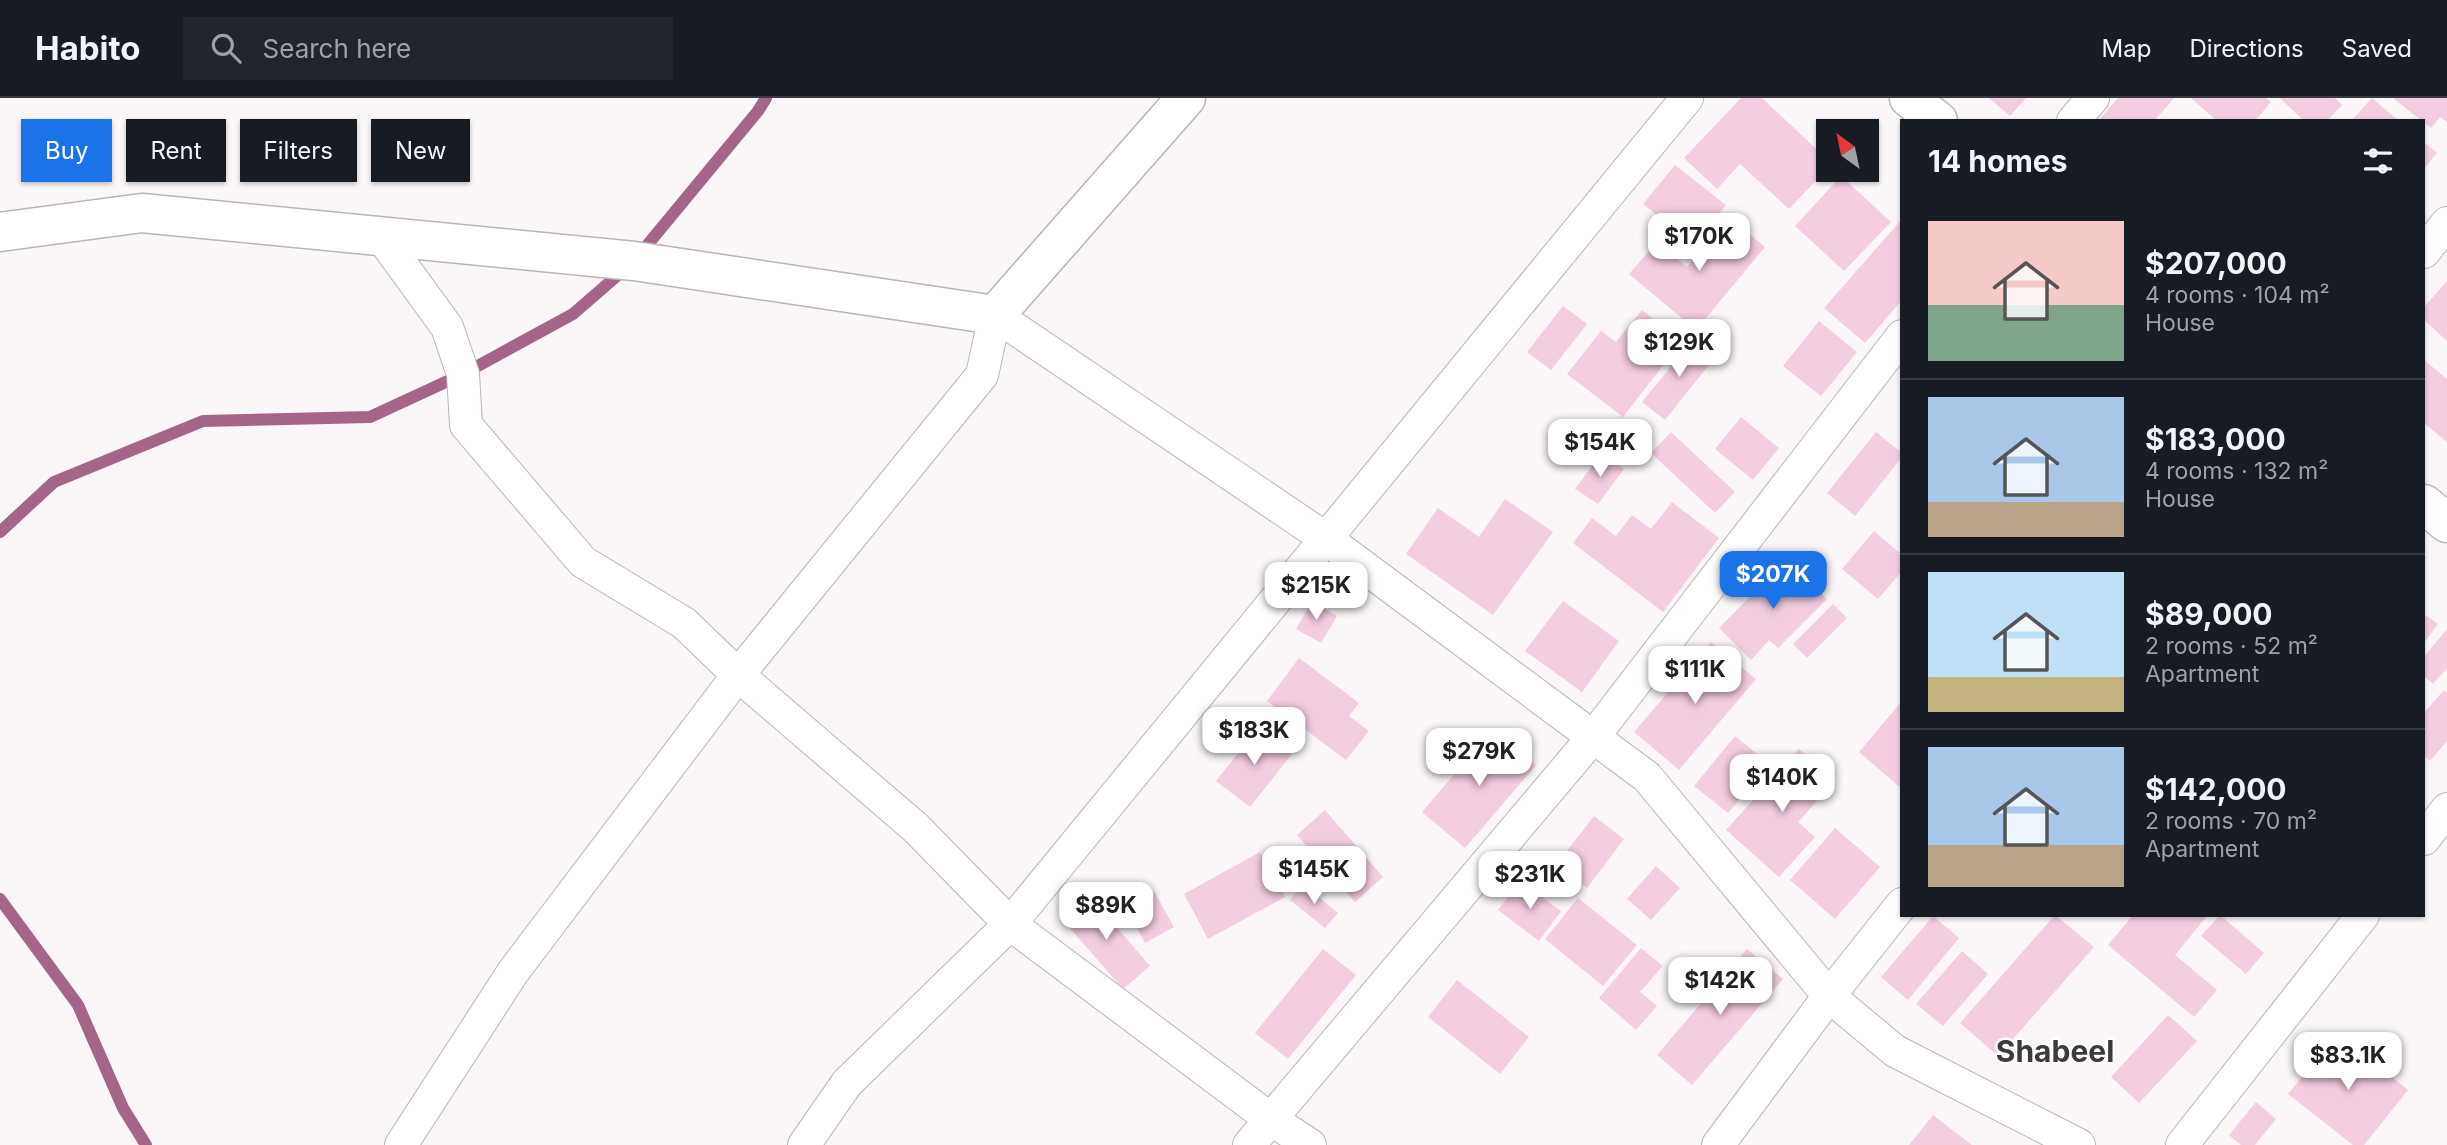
<!DOCTYPE html>
<meta charset="utf-8">
<style>
body{margin:0;font-family:Inter,sans-serif;background:#20242c;color:#f1f3f6;height:100vh;display:flex;flex-direction:column;font-size:26px;white-space:nowrap}
*{box-sizing:border-box;margin:0}
p{font-size:23px;color:#9ea1a6}
.icon{flex:none;width:38px;height:38px;fill:none;stroke:currentColor;stroke-width:2;stroke-linecap:round;stroke-linejoin:round}
.map{position:relative;flex:1;overflow:hidden}
.panel{position:absolute;left:1900px;top:21px;width:525px;height:798px;display:flex;flex-direction:column;background:#171b24;border-radius:0px;box-shadow:0 2px 5px #0004}
.panel>*{flex:none}
.top-card{position:absolute;left:21px;top:21px;width:665px;height:63px;display:flex;gap:14px}
.needle{width:46px;rotate:327deg}
.buttons{position:absolute;left:1816px;top:21px;display:grid;gap:14px}
.buttons a{display:grid;place-items:center;width:63px;height:63px;border-radius:0px;background:#171b24;box-shadow:0 2px 5px #0004;font-size:35px}
.price{position:absolute;translate:-50% -60px;padding:0 16px;border-radius:14px;background:#fff;color:#222;font-size:23px;line-height:46px;filter:drop-shadow(0 2px 4px #0008)}
.price::after{content:'';position:absolute;left:50%;top:42px;width:21px;height:16px;margin-left:-10px;background:inherit;clip-path:polygon(0 0,100% 0,50% 100%)}
.price.active{background:#1a73e8;color:#fff}
ul{padding:0;list-style:none}
li{display:flex;align-items:center;gap:21px;height:175px;padding:0 28px}
li+li{border-top:2px solid #363941}
li span{display:grid;place-items:center;flex:none;width:196px;height:140px;border-radius:0px;color:#555}
li>.icon{margin-inline-start:auto}
span .icon{width:84px;height:84px;fill:#fffc;stroke-width:1}
li b{font-size:30px}
h2{display:flex;justify-content:space-between;align-items:center;height:84px;padding:0 28px;font-size:30px}
.tag{padding:0 24px;border-radius:0px;background:#171b24;box-shadow:0 2px 5px #0004;font-size:24px;line-height:63px}
.tag.active{background:#1a73e8;color:#fff}
header{display:flex;align-items:center;gap:42px;box-sizing:border-box;height:98px;padding:0 35px;background:#171b24;border-bottom:2px solid #363941}
header strong{font-size:33px}
nav{display:flex;gap:38px;margin-inline-start:auto;font-size:24px}
.search{width:490px;height:63px;background:#20242c;display:flex;align-items:center;gap:18px;box-sizing:border-box;padding:0 24px;border-radius:0px;color:#9ea1a6;font-size:26px}
.map>svg:first-child{display:block}
</style>
<header>
<strong>Habito</strong>
<div class="search"><svg class="icon" aria-label="search" viewBox="0 0 24 24"><circle cx="10" cy="10" r="6"/><path d="M15 15l6 6"/></svg>Search here</div>
<nav><a>Map</a><a>Directions</a><a>Saved</a></nav>
</header>
<div class="map">
<svg width="2447" height="1047" viewBox="0 0 2447 1047">
<rect width="100%" height="100%" fill="#fbf7f9"/>
<g fill="none" stroke-linecap="round" stroke-linejoin="round">
<path stroke="#a56589" stroke-width="12" d="M639,157L758,13L766,0
M0,434L54,384L203,323L370,319L463,276L573,216L626,170
M0,801L78,907L123,1010L146,1047"/>
</g>
<path fill="#f3cde0" d="M1741,0H1762L1829,63V69L1789,111L1740,66L1717,91L1684,60Z
M1989,0H2026L2010,18Z
M2118,0H2174L2154,23H2098Z
M2191,0H2266L2271,4L2255,23H2217Z
M2280,0H2335L2342,7L2327,23H2304Z
M2372,0L2399,23H2351Z
M2393,0H2447V24L2440,19L2431,30Z
M2424,44L2437,55L2424,71Z
M1675,67L1726,107L1702,136L1680,119L1672,129L1643,106Z
M1841,78L1891,124L1844,173L1795,128Z
M1729,119L1765,149L1696,232L1629,176L1657,144L1687,169Z
M1902,121V202L1865,245L1824,210Z
M2447,183V243L2424,222V209Z
M1563,208L1587,226L1551,272L1527,254Z
M1642,212L1682,243L1623,319L1567,276L1601,233L1616,244Z
M1819,223L1857,254L1821,298L1783,268Z
M1694,240L1716,258L1665,322L1642,304Z
M2424,262L2447,281V344L2424,325Z
M1741,319L1779,350L1753,382L1715,351Z
M1671,334L1735,394L1715,415L1651,355Z
M1876,334L1902,355V359L1855,418L1827,395Z
M1602,355L1624,371L1598,406L1575,391Z
M1505,401L1553,434L1493,517L1406,456L1438,410L1479,439Z
M1672,404L1719,440L1663,514L1573,445L1592,420L1616,438L1632,417L1651,431Z
M1874,433L1902,457V473L1878,501L1842,471Z
M1786,462L1827,501L1778,550L1769,542L1751,562L1719,530Z
M1312,503L1337,518L1321,545L1296,531Z
M1563,503L1619,543L1582,594L1525,553Z
M1833,506L1847,520L1807,560L1793,546Z
M2424,516L2438,526L2424,545Z
M2447,531V570L2433,586L2424,578V559Z
M1711,544L1756,581L1679,672L1634,634Z
M1299,560L1359,605L1349,618L1369,633L1346,662L1267,603Z
M2444,592L2447,595V643L2430,663L2424,657V615Z
M1902,603V691L1859,654Z
M1258,630L1292,656L1250,709L1216,683Z
M1493,631L1536,667L1465,750L1422,714Z
M1735,638L1769,666L1728,715L1694,688Z
M1799,651L1835,683L1798,724L1815,739L1779,779L1726,732Z
M1325,712L1383,779L1355,804L1297,737Z
M1594,718L1624,741L1587,790L1556,767Z
M1835,730L1880,769L1835,821L1790,782Z
M1260,754L1285,799L1208,841L1184,796Z
M1656,768L1680,790L1651,822L1627,801Z
M1520,783L1561,813L1539,843L1498,812Z
M1303,786L1338,815L1325,830L1290,802Z
M1154,793L1174,829L1145,845L1126,809Z
M1089,797L1150,868L1123,891L1062,821Z
M1578,800L1637,847L1603,888L1545,841Z
M2055,817L2094,849L1998,958L1960,925Z
M2133,817H2208L2175,857L2217,892L2194,919L2108,847Z
M2220,817L2264,855L2246,876L2201,838Z
M1933,818L1959,840L1908,902L1881,879Z
M1641,850L1663,868L1640,894L1657,908L1636,932L1599,900Z
M1323,851L1356,877L1288,961L1255,935Z
M1747,851L1783,881L1692,987L1657,957Z
M1962,853L1988,876L1943,928L1916,906Z
M1457,882L1529,939L1500,976L1428,919Z
M2168,917L2197,943L2139,1005L2111,979Z
M2337,936L2408,992L2364,1047H2353L2288,996Z
M2256,1004L2276,1021L2255,1047H2241L2229,1037Z
M1933,1017L1972,1047H1909Z"/>
<g fill="none" stroke-linecap="round" stroke-linejoin="round">
<g stroke="#b9b5b7" stroke-width="34">
<path id="street" d="M2073,23L2093,0
M380,137L447,229L463,276L466,327L583,464L684,525L738,577L916,730L1010,826L1269,1020L1310,1047
M2424,154L2447,125
M2424,741L2447,711
M401,1047L513,874L738,577L982,277L995,217L1325,440L1647,679L1829,898L1895,953L2079,1047
M804,1047L847,985L1010,826L1687,0
M1249,1047L1594,638L1902,238
M1718,1047L1829,898L1902,806
M2182,1047L2363,817"/>
</g>
<g stroke="#b9b5b7" stroke-width="41">
<path id="secondary" d="M1909,0L1938,23
M0,134L142,115L634,163L995,217L1186,0
M2424,406L2447,425"/>
</g>
<use href="#street" stroke="#fff" stroke-width="32"/>
<use href="#secondary" stroke="#fff" stroke-width="38"/>
</g>
<g text-anchor="middle" stroke-width="5" stroke-linejoin="round" paint-order="stroke">
<g font-size="30" font-weight="bold" fill="#3d3a3c" stroke="#fff">
<text x="2055" y="964">Shabeel</text>
</g>
</g>
</svg>
<div class="buttons">
<a><svg class="needle" viewBox="-14 -14 28 28"><path d="M0-13l5 13h-10z" fill="#e53935"/><path d="M0 13l5-13h-10z" fill="#9ea1a6"/></svg></a>
</div>
<b class="price" style="left:1699px;top:175px">$170K</b>
<b class="price" style="left:1679px;top:281px">$129K</b>
<b class="price" style="left:1600px;top:381px">$154K</b>
<b class="price active" style="left:1773px;top:513px">$207K</b>
<b class="price" style="left:1316px;top:524px">$215K</b>
<b class="price" style="left:1695px;top:608px">$111K</b>
<b class="price" style="left:1254px;top:669px">$183K</b>
<b class="price" style="left:1479px;top:690px">$279K</b>
<b class="price" style="left:1782px;top:716px">$140K</b>
<b class="price" style="left:1314px;top:808px">$145K</b>
<b class="price" style="left:1530px;top:813px">$231K</b>
<b class="price" style="left:1106px;top:844px">$89K</b>
<b class="price" style="left:1720px;top:919px">$142K</b>
<b class="price" style="left:2348px;top:994px">$83.1K</b>
<div class="top-card">
<a class="tag active">Buy</a>
<a class="tag">Rent</a>
<a class="tag">Filters</a>
<a class="tag">New</a>
</div>
<section class="panel">
<h2>14 homes<svg class="icon" aria-label="filters" viewBox="0 0 24 24"><path d="M4 7h16M4 17h16"/><circle cx="9" cy="7" r="2"/><circle cx="15" cy="17" r="2"/></svg></h2>
<ul>
<li><span style="background:linear-gradient(#f6c9c9 60%,#7fa58c 0)"><svg class="icon" aria-label="home" viewBox="0 0 24 24"><path d="M3 11l9-7 9 7M6 9v11h12V9"/></svg></span><div><b>$207,000</b><p>4 rooms · 104 m²</p><p>House</p></div></li>
<li><span style="background:linear-gradient(#a9c7e8 75%,#b9a48a 0)"><svg class="icon" aria-label="home" viewBox="0 0 24 24"><path d="M3 11l9-7 9 7M6 9v11h12V9"/></svg></span><div><b>$183,000</b><p>4 rooms · 132 m²</p><p>House</p></div></li>
<li><span style="background:linear-gradient(#bfe0f5 75%,#c2b280 0)"><svg class="icon" aria-label="home" viewBox="0 0 24 24"><path d="M3 11l9-7 9 7M6 9v11h12V9"/></svg></span><div><b>$89,000</b><p>2 rooms · 52 m²</p><p>Apartment</p></div></li>
<li><span style="background:linear-gradient(#a9c7e8 70%,#b9a48a 0)"><svg class="icon" aria-label="home" viewBox="0 0 24 24"><path d="M3 11l9-7 9 7M6 9v11h12V9"/></svg></span><div><b>$142,000</b><p>2 rooms · 70 m²</p><p>Apartment</p></div></li>
</ul>
</section>
</div>
